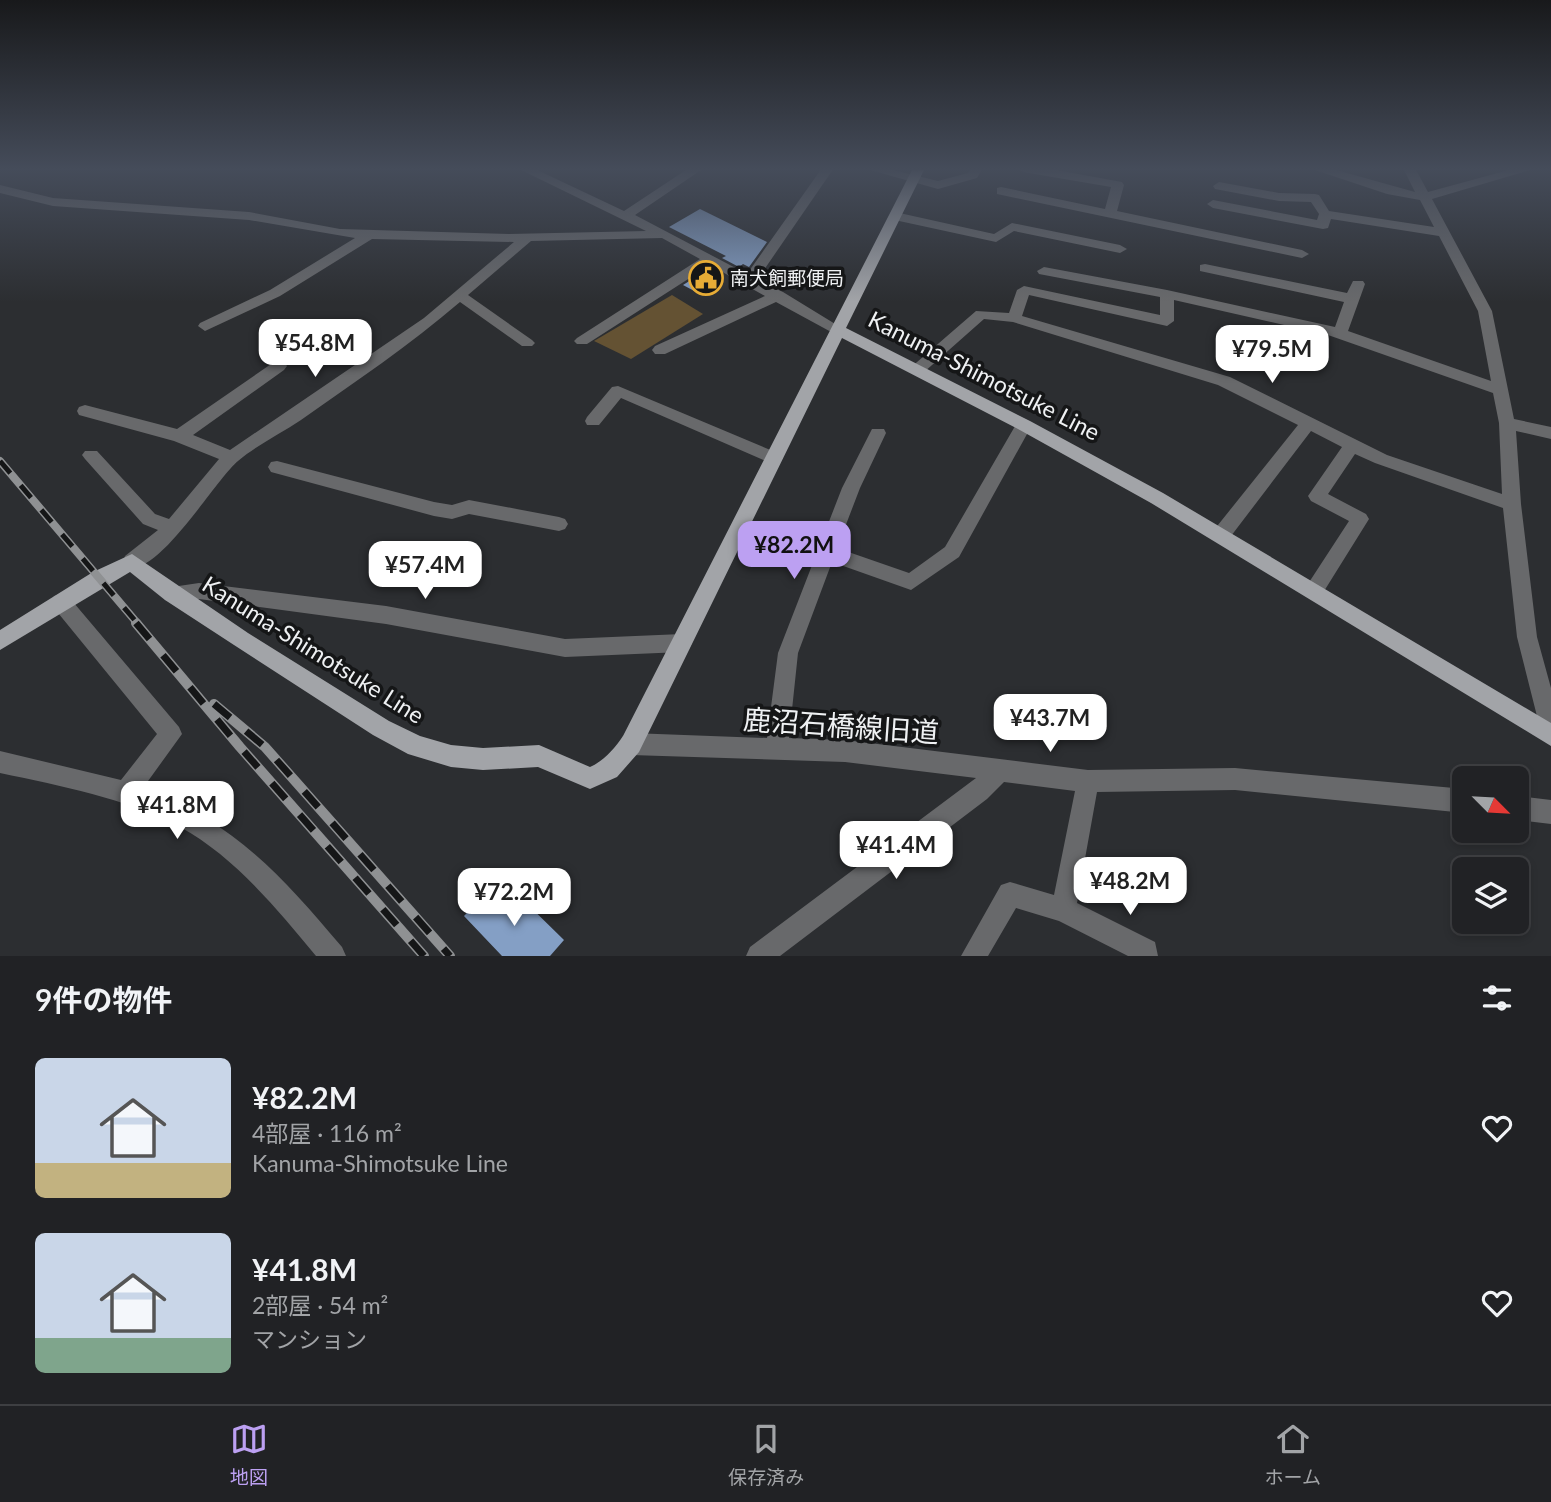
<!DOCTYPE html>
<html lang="ja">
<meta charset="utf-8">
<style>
body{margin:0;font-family:Lato,"Noto Sans JP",sans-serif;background:#2d2f32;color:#f1f3f6;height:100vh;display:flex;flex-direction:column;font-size:26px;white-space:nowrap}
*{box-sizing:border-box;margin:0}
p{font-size:23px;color:#a2a4a7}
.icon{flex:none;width:38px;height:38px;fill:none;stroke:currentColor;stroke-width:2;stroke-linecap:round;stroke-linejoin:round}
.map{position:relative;height:956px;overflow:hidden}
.side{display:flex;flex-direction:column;background:#212225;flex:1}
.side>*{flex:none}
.needle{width:46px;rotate:114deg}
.fabs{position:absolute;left:1452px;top:766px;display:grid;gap:14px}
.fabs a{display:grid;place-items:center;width:77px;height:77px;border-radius:10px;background:#212225;box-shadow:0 4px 10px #0003,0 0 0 2px #3e3f42;font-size:35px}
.price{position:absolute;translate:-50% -60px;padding:0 16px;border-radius:14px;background:#fff;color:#222;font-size:23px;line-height:46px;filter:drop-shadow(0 2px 4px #0008)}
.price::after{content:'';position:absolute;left:50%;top:42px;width:21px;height:16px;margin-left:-10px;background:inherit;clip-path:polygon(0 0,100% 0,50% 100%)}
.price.on{background:#bca0f2;color:#111}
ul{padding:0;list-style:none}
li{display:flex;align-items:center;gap:21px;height:175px;padding:0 35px}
li span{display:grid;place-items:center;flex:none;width:196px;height:140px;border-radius:10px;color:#555}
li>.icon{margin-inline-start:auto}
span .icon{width:84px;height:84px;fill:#fffc;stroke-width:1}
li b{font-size:30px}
h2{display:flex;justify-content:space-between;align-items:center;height:84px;padding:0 35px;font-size:30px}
.dock{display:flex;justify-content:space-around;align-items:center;height:98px;border-top:2px solid #3e3f42;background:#212225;font-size:19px;color:#a2a4a7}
.dock a{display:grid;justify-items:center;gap:4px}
.dock .on{color:#bca0f2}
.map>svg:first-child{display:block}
</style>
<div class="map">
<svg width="1551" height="956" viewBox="0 0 1551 956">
<rect width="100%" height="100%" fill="#2c2e31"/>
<path fill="#645233" d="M672,295L703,314L631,359L594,341Z"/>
<path fill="#849fc5" d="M700,209L767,242L749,267L743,264L739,267L722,258L726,256L669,227Z
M710,268L724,276L698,293L683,285Z
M514,891L564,940L550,956H502L464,916L486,893L500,907Z"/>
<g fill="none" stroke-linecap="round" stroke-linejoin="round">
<path fill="#68696b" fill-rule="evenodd" d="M517,168H533L624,211L689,168H704L635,215L747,274L822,168H834L757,280L783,292L845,330L843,333H833L776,302L665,354H655L652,350L655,346L765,296L710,265L587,344H577L574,341L577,338L700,259L662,238L531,241L468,295L532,340L535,343L532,346H522L460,302C410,345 355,382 301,420C280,434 257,445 238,461C215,480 158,578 125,568L123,562L125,556L158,530L143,524L85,459L82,455L85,451H97L155,514L169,519L219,459L174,441L79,415L77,411L79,407L85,405L177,429L274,362H284L287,366L284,370L193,435L230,450L424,318L514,242L372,239L280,296L205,331L198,326L200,323L270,290L355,238L249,220L53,206L0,193V185L53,198L249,212L340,229L509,234L646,231Z
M863,168H885L938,181L968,173L971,168H983L977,178L938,189Z
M1017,168H1045L1122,182L1124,185L1117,211L1302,250L1309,254L1302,258L997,194V188L1001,187L1105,209L1111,187L1023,172Z
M1309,168H1329L1415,192L1403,168H1415L1428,192L1516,168H1537L1432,199L1492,311L1514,419L1551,427V439L1516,431L1521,504L1537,637L1551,688V738L1543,735L1540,728L1517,637L1503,508L1375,463L1355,454L1328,494L1366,514L1369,519L1321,596L1314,598L1307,596L1304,590L1349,521L1311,501L1308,496L1342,447L1311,431L1228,540L1221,542L1214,540L1212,535L1214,530L1298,425L1218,385L1013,322L984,319L923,373H911L909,369L976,311L1009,313L1017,290L1024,286L1160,315V297L1039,274L1037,271L1044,267L1167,290L1335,327L1344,302L1200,271V265L1205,264L1347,293L1353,281H1363L1365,284L1348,331L1491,381L1478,311L1439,236L1331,219L1328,228L1323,229L1213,208L1207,204L1213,200L1317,220L1319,214L1311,202L1279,201L1215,189L1213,186L1219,182L1279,193L1315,194L1319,195L1329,211L1434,227L1420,200L1387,194ZM1029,295L1167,326L1174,321V300L1328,335L1493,393L1499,423L1502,494L1387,455L1230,377L1022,316Z
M895,212L994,234L1012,223L1120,245L1127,249L1120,253L1014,231L996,242L890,219V213Z
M618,386L780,454L783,458L780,462H768L621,398L599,425H587L585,421L587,417L612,387Z
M1024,419L1032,425L959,557L911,590L832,562L798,653L789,738L845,740L1088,770L1235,768L1465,789V813L1235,790L1097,792L1077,903L1155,942L1158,956H1128L1059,921L1016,908L988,956H961L1001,885L1010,882L1054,895L1075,791L1004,782L987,799L780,956H746L750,947L976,778L845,762L631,755L623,752L620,744L623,736L631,733L767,738L778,653L842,488L872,429H884L886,433L860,488L837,548L909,573L945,547L1018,421Z
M277,461L434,502L452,505L469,500L559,517L565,519L568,524L565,529L559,531L469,514L452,519L434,516L271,472L268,467L271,462Z
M199,583L386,606L565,639L682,634L689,637L692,643L689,649L682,652L565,657L386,624L199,599L172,602L165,600L162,594L165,588Z
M61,594L68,596L179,727L182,734L143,788C235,823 280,874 342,947L346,956H316C277,909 235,857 180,827C125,798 61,786 0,773V751L121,780L157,734L54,608L51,602L54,596Z
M1517,796L1551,800V824L1517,820Z"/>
<path fill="#a2a4a8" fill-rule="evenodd" d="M913,168H925L846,328L1030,421L1163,493L1551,723V746L1151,503L1018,429L842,338L639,752L617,777L590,789L538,767L483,770L451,767L408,754L373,735L234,645L165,600L130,572L0,650V630L93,572L132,554L248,633L389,721L420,736L451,745L483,748L539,745L590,767C605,760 614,749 623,736Z"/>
<g stroke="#8f9193" stroke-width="8">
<path id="rail-far1" d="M0,461L138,624"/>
</g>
<g stroke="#8f9193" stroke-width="10">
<path id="rail" d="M136,623L240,747L424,956
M214,704L265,747L450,956"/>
</g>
<use href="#rail-far1" stroke="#151617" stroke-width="5" stroke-dasharray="16" stroke-linecap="butt"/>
<use href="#rail" stroke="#151617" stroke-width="7" stroke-dasharray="21" stroke-linecap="butt"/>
</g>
<linearGradient id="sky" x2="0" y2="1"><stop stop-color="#18191b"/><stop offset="0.56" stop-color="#454c5a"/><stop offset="1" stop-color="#454c5a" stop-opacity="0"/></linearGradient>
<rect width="1551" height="302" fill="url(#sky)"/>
<defs>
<g id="civic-ring" transform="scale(1.75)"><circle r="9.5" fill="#151617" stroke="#e7ac36" stroke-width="1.5"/><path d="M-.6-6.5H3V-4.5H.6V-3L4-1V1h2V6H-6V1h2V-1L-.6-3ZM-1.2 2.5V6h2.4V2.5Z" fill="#e7ac36"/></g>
</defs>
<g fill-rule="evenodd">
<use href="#civic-ring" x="706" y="278"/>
</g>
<g text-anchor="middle" stroke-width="7" stroke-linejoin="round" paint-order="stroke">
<g font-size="19" fill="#eff1f3" stroke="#151617" text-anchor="start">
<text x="730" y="285">南犬飼郵便局</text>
</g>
<g font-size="23" fill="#eff1f3" stroke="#151617">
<text transform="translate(984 376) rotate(27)" y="8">Kanuma-Shimotsuke Line</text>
<text transform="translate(313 650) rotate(32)" y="8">Kanuma-Shimotsuke Line</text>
</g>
<g font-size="28" fill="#eff1f3" stroke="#151617">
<text transform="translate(841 726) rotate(4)" y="10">鹿沼石橋線旧道</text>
</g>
</g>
</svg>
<div class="fabs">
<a><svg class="needle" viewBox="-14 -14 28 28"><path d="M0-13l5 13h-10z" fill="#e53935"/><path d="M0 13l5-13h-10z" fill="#a2a4a7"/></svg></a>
<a><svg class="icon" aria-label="layers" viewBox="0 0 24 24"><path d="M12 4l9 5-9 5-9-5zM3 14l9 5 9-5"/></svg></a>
</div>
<b class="price" style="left:315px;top:379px">¥54.8M</b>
<b class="price" style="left:1272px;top:385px">¥79.5M</b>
<b class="price on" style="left:794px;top:581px">¥82.2M</b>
<b class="price" style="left:425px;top:601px">¥57.4M</b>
<b class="price" style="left:1050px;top:754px">¥43.7M</b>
<b class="price" style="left:177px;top:841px">¥41.8M</b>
<b class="price" style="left:896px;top:881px">¥41.4M</b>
<b class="price" style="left:1130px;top:917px">¥48.2M</b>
<b class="price" style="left:514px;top:928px">¥72.2M</b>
</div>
<section class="side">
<h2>9件の物件<svg class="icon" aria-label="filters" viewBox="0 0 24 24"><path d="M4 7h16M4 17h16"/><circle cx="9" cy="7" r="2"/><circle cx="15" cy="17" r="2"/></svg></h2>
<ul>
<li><span style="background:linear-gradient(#c9d6e8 75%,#c2b280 0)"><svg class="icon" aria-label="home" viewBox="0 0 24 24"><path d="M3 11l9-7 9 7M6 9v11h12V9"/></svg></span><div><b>¥82.2M</b><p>4部屋 · 116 m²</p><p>Kanuma-Shimotsuke Line</p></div><svg class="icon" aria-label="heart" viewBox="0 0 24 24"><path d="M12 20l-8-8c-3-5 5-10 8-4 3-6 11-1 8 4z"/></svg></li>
<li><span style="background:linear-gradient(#c9d6e8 75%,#7fa58c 0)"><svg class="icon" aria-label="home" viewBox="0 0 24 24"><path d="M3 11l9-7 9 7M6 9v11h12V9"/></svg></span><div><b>¥41.8M</b><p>2部屋 · 54 m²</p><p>マンション</p></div><svg class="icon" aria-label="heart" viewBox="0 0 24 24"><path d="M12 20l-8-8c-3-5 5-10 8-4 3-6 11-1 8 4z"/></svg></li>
</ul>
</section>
<nav class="dock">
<a class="on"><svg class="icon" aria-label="map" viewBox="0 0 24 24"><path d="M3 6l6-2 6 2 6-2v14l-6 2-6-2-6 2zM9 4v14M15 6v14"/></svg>地図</a>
<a><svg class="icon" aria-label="saved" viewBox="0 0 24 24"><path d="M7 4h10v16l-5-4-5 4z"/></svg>保存済み</a>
<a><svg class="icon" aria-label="home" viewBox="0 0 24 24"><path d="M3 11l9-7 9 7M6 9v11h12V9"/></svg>ホーム</a>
</nav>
